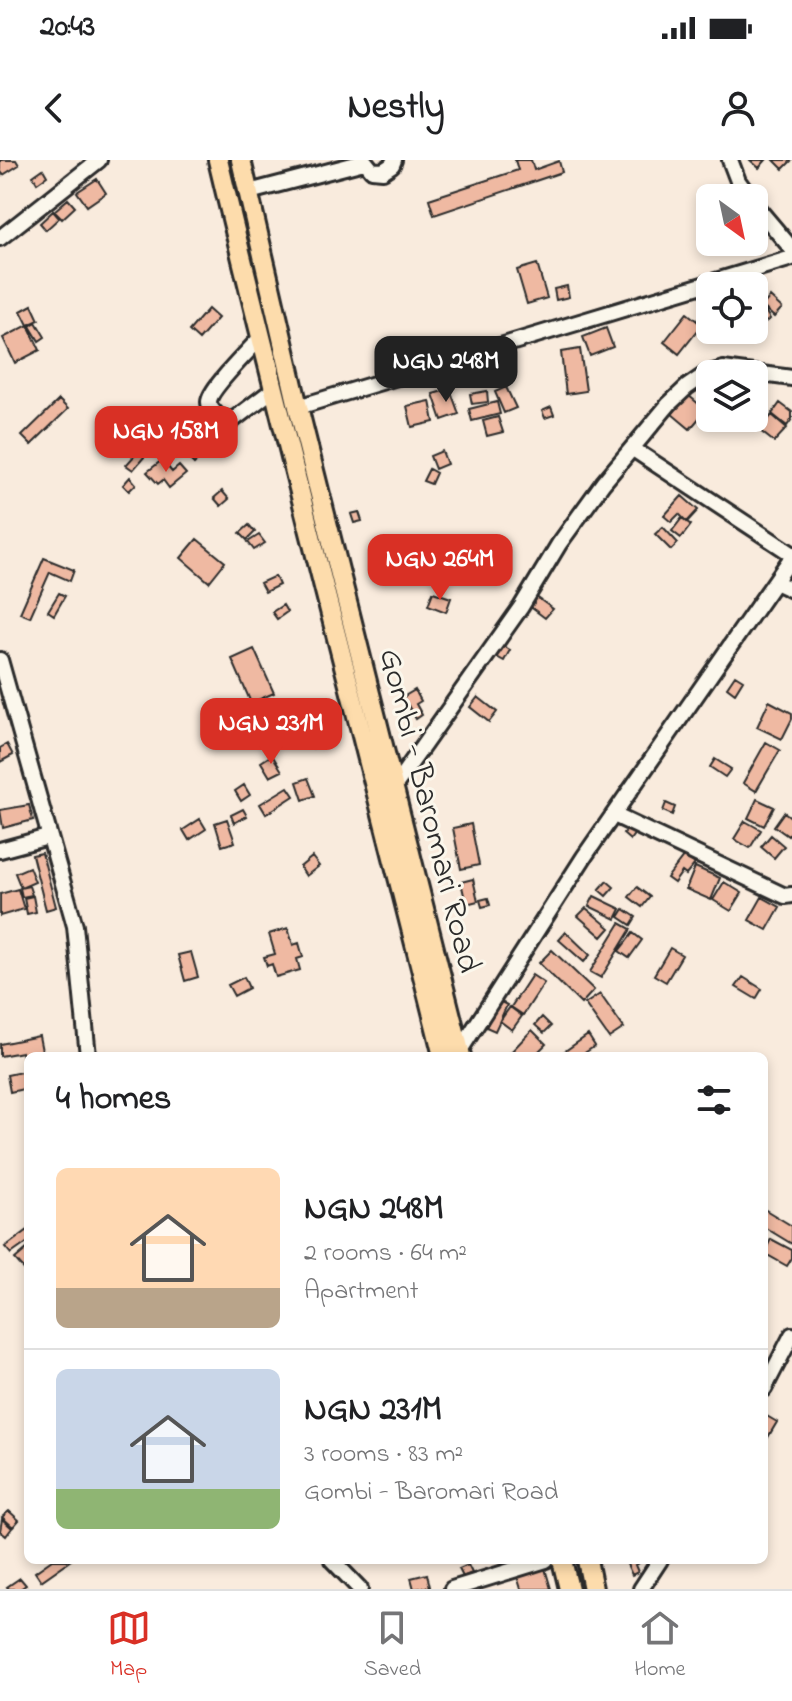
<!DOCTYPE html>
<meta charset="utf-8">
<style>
body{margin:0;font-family:"Indie Flower",sans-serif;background:#f6f6f6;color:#202124;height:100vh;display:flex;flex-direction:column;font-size:30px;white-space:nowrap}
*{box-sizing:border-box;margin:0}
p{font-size:26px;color:#757577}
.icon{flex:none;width:44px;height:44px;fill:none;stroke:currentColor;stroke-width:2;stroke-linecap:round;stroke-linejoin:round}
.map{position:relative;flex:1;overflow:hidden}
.side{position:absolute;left:24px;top:892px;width:744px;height:512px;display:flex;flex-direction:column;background:#fff;border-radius:12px;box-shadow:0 4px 12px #0003}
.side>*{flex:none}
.needle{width:52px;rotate:147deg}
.fabs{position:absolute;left:696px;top:24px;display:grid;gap:16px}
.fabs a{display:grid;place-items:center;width:72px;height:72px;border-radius:12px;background:#fff;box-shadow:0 4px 12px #0003;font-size:40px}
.price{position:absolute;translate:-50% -68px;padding:0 18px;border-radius:16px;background:#d93025;color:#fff;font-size:26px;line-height:52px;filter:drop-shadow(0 2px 4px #0008)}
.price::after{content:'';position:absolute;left:50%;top:48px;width:24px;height:18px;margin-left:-12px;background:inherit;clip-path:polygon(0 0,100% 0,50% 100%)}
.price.active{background:#222;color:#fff}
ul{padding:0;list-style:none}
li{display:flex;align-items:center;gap:24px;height:200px;padding:0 32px}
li+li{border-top:2px solid #e0e0e0}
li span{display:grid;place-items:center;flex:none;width:224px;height:160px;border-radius:12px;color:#555}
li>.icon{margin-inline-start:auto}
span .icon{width:96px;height:96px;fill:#fffc;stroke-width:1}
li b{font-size:34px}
h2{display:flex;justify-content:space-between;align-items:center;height:96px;padding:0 32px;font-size:34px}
.status{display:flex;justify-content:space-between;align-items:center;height:56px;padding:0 40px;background:#fff;direction:ltr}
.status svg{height:22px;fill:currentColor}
header{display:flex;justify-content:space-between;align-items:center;height:104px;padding:0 32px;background:#fff;font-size:36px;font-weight:700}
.menu{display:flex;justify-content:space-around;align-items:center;height:112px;border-top:2px solid #e0e0e0;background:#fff;font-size:22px;color:#757577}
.menu a{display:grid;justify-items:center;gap:4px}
.menu .active{color:#d93025}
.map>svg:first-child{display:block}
</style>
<div class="status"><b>20:43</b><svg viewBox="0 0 49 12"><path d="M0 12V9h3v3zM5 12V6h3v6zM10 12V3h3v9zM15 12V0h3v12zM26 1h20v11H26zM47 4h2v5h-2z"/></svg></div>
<header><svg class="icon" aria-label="back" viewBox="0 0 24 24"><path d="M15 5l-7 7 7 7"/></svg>Nestly<svg class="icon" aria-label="person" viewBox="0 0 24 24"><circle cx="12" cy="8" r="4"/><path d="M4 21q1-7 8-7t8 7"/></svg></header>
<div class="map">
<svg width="792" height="1429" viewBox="0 0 792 1429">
<rect width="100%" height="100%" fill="#f9ebdd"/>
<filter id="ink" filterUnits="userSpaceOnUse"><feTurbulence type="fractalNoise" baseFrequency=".0125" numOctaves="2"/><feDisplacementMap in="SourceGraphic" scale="16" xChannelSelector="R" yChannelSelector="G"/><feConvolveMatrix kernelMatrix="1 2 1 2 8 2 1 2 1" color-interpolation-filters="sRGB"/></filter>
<g filter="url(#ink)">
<path fill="#efb9a2" stroke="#2b2b2b" stroke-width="2" d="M0,0H16L19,5L3,15L0,10Z
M515,0H531L534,10L559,1L562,12L434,55L429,39L518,10Z
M750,0H766L759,8Z
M774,0H792L783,9Z
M43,9L47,16L37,23L33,16Z
M97,19L106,33L87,46L77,32Z
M68,39L75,47L62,59L54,51Z
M53,51L59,58L46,70L40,63Z
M537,104L547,138L527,144L517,110Z
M567,126L569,137L556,140L554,129Z
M770,137L782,148L774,157L762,146Z
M32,145L39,160L28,165L21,151Z
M208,149L218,158L199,180L189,171Z
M764,149L770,159L752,171L754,156Z
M710,151V163L704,167L698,159Z
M687,153L702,165L679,194L664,182Z
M36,162L45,177L39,181L30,166Z
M28,165L40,190L15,203L3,178Z
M606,168L613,187L590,196L583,177Z
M580,189L586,231L566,234L561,192Z
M506,227L516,248L504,253L495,232Z
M450,229L459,254L442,260L433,234Z
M487,231L488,242L472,244L470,234Z
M688,235L706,250L690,269L672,254Z
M59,240L68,249L31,285L22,276Z
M430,241L434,262L412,267L407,246Z
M497,242L500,254L472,261L469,249Z
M780,243L792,252V259L787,266L772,254Z
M551,247L554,255L545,258L542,251Z
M772,255L787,268L774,282L759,270Z
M498,257L503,272L487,276L483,261Z
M205,260L222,277L194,304L177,287Z
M145,284L151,289L133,310L126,305Z
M442,291L447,304L435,309L430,296Z
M162,300L172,312L179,306L186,314L169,328L163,320L158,324L147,312Z
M429,309L436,313L431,324L423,321Z
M130,317L136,324L129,331L123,325Z
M222,331L229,339L221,346L214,338Z
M682,336L698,350L687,362L679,354L671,362L664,356Z
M359,352L362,361L354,363L351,354Z
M682,358L691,365L681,378L672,371Z
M249,365L255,372L247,380L240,373Z
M663,367L678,383L671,390L655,374Z
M259,375L265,383L254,390L248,382Z
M197,379L225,402L209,422L181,398Z
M44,398L74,410L70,421L50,412L30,457L20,453Z
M275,416L279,425L265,432L260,423Z
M433,432L451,438L446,452L428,445Z
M59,433L65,436L54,455L48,451Z
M535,436L553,449L545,458L528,445Z
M283,445L287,452L277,459L272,452Z
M501,485L510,490L504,501L495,496Z
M254,489L274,533L251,543L232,499Z
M735,515L743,520L735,533L727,527Z
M415,530L421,541L416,544L422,555L416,559L403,537Z
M297,536L302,545L288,554L282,545Z
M478,537L497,552L489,562L470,547Z
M769,541L792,553V559L782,579L757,567Z
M246,545L253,557L239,565L232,553Z
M318,575L322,581L313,588L308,582Z
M766,582L780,590L756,631L743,623Z
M7,584L13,595L0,602V588Z
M272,595L282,611L270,617L261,602Z
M715,599L731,609L725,617L710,607Z
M308,618L315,636L303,640L297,622Z
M244,625L250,635L241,641L235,631Z
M288,627L294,636L266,654L260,644Z
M757,639L774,647L764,666L748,658Z
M666,643L675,647L672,655L663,651Z
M29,645L33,660L3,668L0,650Z
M243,649L247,656L234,663L231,655Z
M784,652L792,658V670L788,676L774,666Z
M200,659L206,669L189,680L183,670Z
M227,659L235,682L222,686L215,663Z
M745,661L761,670L750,688L734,679Z
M471,664L479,705L461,709L453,668Z
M629,668L635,673L630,680L623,674Z
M771,675L784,686L774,698L761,687Z
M42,693L56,747L46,750L32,695Z
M684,696L695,704L686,715L682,712L674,723L667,718Z
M312,697L319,706L306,716L300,707Z
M29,707L35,722L21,728L15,713Z
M695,707L720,718L711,740L686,729Z
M473,719L478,741L466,744L461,722Z
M607,721L614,727L606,736L599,730Z
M724,722L742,733L731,751L713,740Z
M29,726L32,735L22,737L20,728Z
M637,727L650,737L642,747L629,737Z
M18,729L24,749L0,756V734Z
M33,736L36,752L27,754L24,738Z
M594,736L621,749L616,759L589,746Z
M762,737L780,747L767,770L749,760Z
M488,738L490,745L482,747L480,740Z
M586,748L610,768L602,777L578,756Z
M624,749L636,757L631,765L619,757Z
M620,763L631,769L601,818L590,812Z
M288,768L293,785L299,783L303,797L297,799L300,810L276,817L272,804L267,806L264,797L275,794L269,774Z
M566,772L590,795L584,802L559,780Z
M633,773L642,780L629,798L619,791Z
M670,788L682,795L666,822L654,815Z
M552,790L594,830L581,844L539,803Z
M191,792L198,817L185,821L178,795Z
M532,815L544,823L523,855L511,847Z
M244,817L249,828L234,836L228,825Z
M743,817L762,829L756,839L736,827Z
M600,834L624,868L609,878L585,844Z
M499,841L507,845L495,871L486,867Z
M510,847L522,856L512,870L500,861Z
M542,857L551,866L544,873L535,865Z
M532,870L546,884L534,896H507Z
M588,875L595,886L580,896H558Z
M39,876L43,896H28V928L10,932L7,915L26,911L22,892L0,896V884Z
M764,1049L792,1066V1084L764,1067Z
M28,1070V1082L11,1094L5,1087Z
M771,1079L792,1090V1098L787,1106L764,1093Z
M28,1088V1114L15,1099Z
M765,1255L777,1262L764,1284V1257Z
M9,1351L19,1360L13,1367L2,1357Z
M2,1359L12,1368L6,1376L0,1371Z
M52,1400H71L41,1421L35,1412Z
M625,1400H644L635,1405L638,1412L632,1415Z
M468,1405L472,1413L463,1417L459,1409Z
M544,1405L551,1429H521L516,1413Z
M427,1414L430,1427L414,1429L411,1418Z
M20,1418L26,1425L20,1429H9L7,1427Z"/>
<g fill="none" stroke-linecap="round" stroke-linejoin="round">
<g stroke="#2b2b2b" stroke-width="20">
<path id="minor" d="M364,0L372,10L383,11L392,5L394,0
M730,0L738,21L750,38
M249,32L364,2
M754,44L792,89
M0,78L99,0
M261,177C251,189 209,229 209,242C209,248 216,254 220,258L233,260L274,229
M298,247L792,98
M633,289L792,394
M775,422L792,430
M0,500L75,766L88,896
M394,627L521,447L559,384L603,323L669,244L687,227L706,214L723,209L792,218
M614,655L785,736L792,735
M0,690L48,677
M459,892L584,697L792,397
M764,1229L792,1175
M332,1400L360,1429
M452,1429L546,1400
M641,1429L660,1400"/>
</g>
<g stroke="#2b2b2b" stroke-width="24">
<path id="major" d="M218,0C289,300 369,597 443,896
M241,0L298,247L461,896
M562,1400L569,1429
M587,1400L593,1429"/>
</g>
<use href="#minor" stroke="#fbf7ec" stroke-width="14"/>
<use href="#major" stroke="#fddcac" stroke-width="18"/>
</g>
</g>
<g text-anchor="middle" stroke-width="6" stroke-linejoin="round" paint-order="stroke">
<g font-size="34" fill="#2b2b2b" stroke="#fbf7ec">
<text transform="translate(432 650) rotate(76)" y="12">Gombi - Baromari Road</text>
</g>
</g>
</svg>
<div class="fabs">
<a><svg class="needle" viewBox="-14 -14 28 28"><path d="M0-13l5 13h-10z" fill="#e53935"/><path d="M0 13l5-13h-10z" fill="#757577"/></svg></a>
<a><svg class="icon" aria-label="locate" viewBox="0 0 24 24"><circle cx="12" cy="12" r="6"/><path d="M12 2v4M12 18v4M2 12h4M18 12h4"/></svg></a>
<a><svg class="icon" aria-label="layers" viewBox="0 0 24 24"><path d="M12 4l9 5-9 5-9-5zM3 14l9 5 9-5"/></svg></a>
</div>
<b class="price active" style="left:446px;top:244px">NGN 248M</b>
<b class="price" style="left:166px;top:314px">NGN 158M</b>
<b class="price" style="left:440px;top:442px">NGN 264M</b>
<b class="price" style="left:271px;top:606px">NGN 231M</b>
<section class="side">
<h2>4 homes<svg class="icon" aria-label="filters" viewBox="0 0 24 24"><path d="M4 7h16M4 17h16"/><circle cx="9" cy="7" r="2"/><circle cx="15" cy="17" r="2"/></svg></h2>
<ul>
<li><span style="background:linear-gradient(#ffd9b3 75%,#b9a48a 0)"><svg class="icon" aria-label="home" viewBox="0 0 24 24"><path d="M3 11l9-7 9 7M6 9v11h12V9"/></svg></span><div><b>NGN 248M</b><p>2 rooms · 64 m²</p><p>Apartment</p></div></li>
<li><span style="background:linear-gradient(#c9d6e8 75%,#8fb573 0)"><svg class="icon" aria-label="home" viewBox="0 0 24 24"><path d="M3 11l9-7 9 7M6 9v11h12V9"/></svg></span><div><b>NGN 231M</b><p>3 rooms · 83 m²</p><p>Gombi - Baromari Road</p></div></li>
</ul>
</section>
</div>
<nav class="menu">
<a class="active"><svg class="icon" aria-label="map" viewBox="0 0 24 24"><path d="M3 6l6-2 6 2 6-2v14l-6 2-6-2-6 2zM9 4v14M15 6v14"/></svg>Map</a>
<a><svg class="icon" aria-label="saved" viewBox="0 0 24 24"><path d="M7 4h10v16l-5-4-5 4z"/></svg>Saved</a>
<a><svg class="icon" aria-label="home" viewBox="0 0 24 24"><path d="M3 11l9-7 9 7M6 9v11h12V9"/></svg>Home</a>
</nav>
